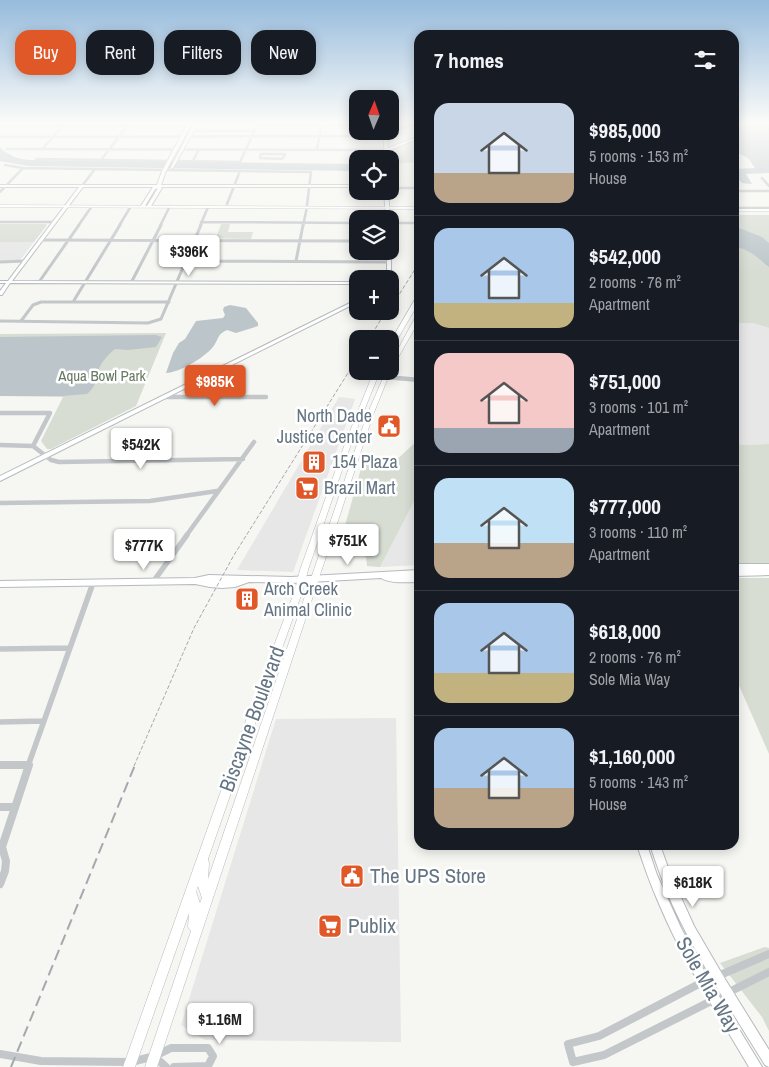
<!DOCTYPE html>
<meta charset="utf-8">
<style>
body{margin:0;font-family:"Archivo Narrow",sans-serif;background:#20242c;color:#f1f3f6;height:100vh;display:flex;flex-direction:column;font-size:19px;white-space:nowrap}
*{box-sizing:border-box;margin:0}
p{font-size:16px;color:#9ea1a6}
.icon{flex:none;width:28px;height:28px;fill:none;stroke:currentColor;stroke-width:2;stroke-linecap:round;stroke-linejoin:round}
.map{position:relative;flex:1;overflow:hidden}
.panel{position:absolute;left:414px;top:30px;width:325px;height:820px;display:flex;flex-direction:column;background:#171b24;border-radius:15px;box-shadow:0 2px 12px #0003}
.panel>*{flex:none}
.hud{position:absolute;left:15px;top:30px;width:324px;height:45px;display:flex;gap:10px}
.needle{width:32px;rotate:2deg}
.buttons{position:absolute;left:349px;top:90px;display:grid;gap:10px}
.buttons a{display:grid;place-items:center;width:50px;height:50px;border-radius:10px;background:#171b24;box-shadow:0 2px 12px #0003;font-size:25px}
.price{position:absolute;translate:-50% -42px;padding:0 11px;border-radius:5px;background:#fff;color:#222;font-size:16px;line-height:32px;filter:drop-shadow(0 1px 2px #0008)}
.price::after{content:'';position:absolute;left:50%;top:30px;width:15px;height:11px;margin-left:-8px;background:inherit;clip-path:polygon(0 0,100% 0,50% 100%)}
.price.current{background:#e05828;color:#fff}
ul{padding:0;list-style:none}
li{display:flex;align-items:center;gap:15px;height:125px;padding:0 20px}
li+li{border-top:1px solid #363941}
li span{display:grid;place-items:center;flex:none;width:140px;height:100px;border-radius:15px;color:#555}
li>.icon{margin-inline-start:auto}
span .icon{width:60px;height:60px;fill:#fffc;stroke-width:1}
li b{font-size:21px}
h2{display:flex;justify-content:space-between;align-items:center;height:60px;padding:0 20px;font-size:21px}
.pill{padding:0 18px;border-radius:15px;background:#171b24;box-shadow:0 2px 12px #0003;font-size:18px;line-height:45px}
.pill.current{background:#e05828;color:#fff}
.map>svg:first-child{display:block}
</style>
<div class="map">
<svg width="769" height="1067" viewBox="0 0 769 1067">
<rect width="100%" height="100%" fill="#f6f6f2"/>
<path fill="#e6e7e6" d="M0,242H34L20,260L0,261Z
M734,323H753L769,328V444L734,445Z
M339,397L355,399L293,572L237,570Z
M419,492V565L380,567Z
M396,718L401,1042L205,1040L181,1025L276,719Z"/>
<path fill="#d7ddd3" d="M417,139L419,141L413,143L419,144L417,149L419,150V162L390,164L388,156L390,151Z
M734,215H769V328L753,323H734Z
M0,224H46L47,225L34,242H0Z
M221,224H230L228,232H253L251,239L198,238L200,235H217Z
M166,333L136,406L51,449H47L41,441L63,397L0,396V334Z
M419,439V492L380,567L367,566L366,557L339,547L362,465L392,464Z
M769,444V563H734V445Z
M734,578H769V754L734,674Z
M765,947L769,948V1031L762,1017L720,963Z"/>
<path fill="#bcc6ca" d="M734,123H769V173L746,174L752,184L742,183L734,175V169L755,168L748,158L734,151Z
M0,147C9,156 19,160 32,160L357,164V171L28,166L0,161Z
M734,226L762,237L769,243V267C758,258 748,248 734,247Z
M230,305L246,308L258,323V326L236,333L227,330C218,334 219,337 215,344C208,356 179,373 166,373L173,353L179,343L185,339L196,321L223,318L225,315L223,310L224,307Z
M156,335L162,337L156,347L128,350L115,349C108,355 100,363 98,372C96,382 95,387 87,394L63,396H0V337Z"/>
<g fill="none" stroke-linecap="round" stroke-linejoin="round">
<g stroke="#b6babe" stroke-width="2">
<path id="secondary" d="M188,123H192L166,171L161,185H358V187H161L162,188L151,206L149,207L147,206L158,188L155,189L145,206L143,207L141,206L153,187H83L12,281L358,282V284L10,283L2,295H0V291L6,283H0V281H8L79,187H0V185H157L162,171Z
M194,123H198L173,168L170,169Z
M384,131H388V148L419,136V138L388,151V159H384Z
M384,191H388L390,219H386Z
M390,250L391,251V272L389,279H385L387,272V251H390Z
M358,299V302L0,481V476Z
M734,564H769V575L734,576V570H750H734Z
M419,570V576H412H419V582C407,582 391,584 381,578L291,583L249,582L235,587L222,588L210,587L195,584L0,587V581L195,578L209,575L291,577Z
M637,845H647L657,875L681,928L711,983L762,1067H749C718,1014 684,963 660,906C651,886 644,866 637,845Z
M650,845H660L670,873L694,926L725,979L769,1050V1067L765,1065C733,1013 699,962 673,906C664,886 657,866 650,845Z"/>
</g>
<g stroke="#b6babe" stroke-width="1">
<path id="primary" d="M0,205L419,207V209L0,207Z
M734,209H769V211H734Z
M417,296H419V302L393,347L390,349V342Z
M419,314V321L391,370L373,415L157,1067H145L191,931L188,927L189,913L135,1067H123L249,712L295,590L300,570L346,441L374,371H380L352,441L308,570L303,590L259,712L208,859L209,863L208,879L367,415L386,371H390V364L416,316ZM198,886L202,898L200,903L196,892Z"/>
</g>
<path stroke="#c3c7ca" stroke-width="2.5" d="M257,125H358
M0,126H189
M185,131H255
M386,133L416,123
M0,137L386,136
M7,149L386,150
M42,149L64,125
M317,149L322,123
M261,154H284L285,155L282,159L260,158Z
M36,159L169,161
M101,160L128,125
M175,161L240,162L258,123
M193,161L199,149
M5,165L23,168L311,172L307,205
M762,178L769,186
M82,186L95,169
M390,188H419
M734,191H769
M0,192L23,168
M227,204L240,171
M734,208H769
M0,222H54
M201,222L358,223
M390,223H419
M78,226L92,206
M119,226L131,206
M160,226L170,206
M200,226L208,207
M303,226L307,207"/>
<path stroke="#c3c7ca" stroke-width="3" d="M40,240L358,241
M186,261L389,262
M296,261L303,225
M0,262L24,261
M39,282L79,225
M131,283L161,225
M73,302L120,225
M411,310L419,312
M0,321L148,323L161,319L201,225
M21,321L33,305L41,302H169"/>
<path stroke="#c3c7ca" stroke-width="4.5" d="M375,376L419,380
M164,397H266
M0,413H50L33,446
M0,445L33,446L51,460L59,462L243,459
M0,503L150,501L217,491
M186,536L254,442"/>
<path stroke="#c3c7ca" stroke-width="5.5" d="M153,582L187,535
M0,649L69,648
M0,722L43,721
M0,765H29
M28,766L93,583"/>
<path stroke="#c3c7ca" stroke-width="8" d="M0,765H29
M0,807H14
M0,884L5,871L6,861L2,847L29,765
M769,954L697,985L599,1036L568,1044L573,1062L604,1055L769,972
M0,1054L41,1061L131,1062L155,1056L171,1048H208L213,1056L208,1066L174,1067
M155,1057L166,1067"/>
<use href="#secondary" fill="#fff" fill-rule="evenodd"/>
<use href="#primary" fill="#fff" fill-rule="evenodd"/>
<path stroke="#a4a9af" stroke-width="1" stroke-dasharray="4 2" stroke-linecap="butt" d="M390,309L419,263
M369,339L386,311
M134,766L194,628L234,555L358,357"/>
<path stroke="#a4a9af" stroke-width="2" stroke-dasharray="11 5.5" stroke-linecap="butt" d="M11,1067L135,765"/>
</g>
<linearGradient id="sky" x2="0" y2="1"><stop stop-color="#96bbdc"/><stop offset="0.45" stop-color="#fbfbf9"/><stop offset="1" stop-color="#fbfbf9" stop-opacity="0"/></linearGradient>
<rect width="769" height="272" fill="url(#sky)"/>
<defs>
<g id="civic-square" transform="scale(1.25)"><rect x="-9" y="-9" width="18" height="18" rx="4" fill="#e05828" stroke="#fff"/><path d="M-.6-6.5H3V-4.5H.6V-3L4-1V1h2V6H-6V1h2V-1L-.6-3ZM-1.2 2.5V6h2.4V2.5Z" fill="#fff"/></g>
<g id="building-square" transform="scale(1.25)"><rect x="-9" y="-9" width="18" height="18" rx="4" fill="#e05828" stroke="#fff"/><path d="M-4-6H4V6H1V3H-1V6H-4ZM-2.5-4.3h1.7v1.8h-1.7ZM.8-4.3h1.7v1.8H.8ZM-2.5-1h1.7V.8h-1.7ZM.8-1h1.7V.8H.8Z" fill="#fff"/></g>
<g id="supermarket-square" transform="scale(1.25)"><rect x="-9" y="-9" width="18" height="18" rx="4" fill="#e05828" stroke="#fff"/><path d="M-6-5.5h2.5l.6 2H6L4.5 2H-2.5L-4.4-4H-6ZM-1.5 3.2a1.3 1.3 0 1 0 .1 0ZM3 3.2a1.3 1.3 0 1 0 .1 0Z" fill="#fff"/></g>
</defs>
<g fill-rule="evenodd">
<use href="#civic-square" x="389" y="426"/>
<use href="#building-square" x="314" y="462"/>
<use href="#supermarket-square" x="307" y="488"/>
<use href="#building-square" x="247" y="599"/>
<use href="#civic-square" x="352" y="876"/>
<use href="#supermarket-square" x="330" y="926"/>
</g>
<g text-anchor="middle" stroke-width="5" stroke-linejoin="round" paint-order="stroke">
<g font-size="15" fill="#687a64" stroke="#fff">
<text x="102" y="381">Aqua Bowl Park</text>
</g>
<g font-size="18" fill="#657583" stroke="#fff" text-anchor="start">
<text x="372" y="422" text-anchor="end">North Dade<tspan x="372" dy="21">Justice Center</tspan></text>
<text x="332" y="468">154 Plaza</text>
<text x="324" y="494">Brazil Mart</text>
<text x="264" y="595">Arch Creek<tspan x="264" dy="21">Animal Clinic</tspan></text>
</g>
<g font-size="21" fill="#657583" stroke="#fff">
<text transform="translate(252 719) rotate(-70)" y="7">Biscayne Boulevard</text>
<text transform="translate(708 985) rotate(60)" y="7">Sole Mia Way</text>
</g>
<g font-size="21" fill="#657583" stroke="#fff" text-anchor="start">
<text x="370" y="883">The UPS Store</text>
<text x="348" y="933">Publix</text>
</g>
</g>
</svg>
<div class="buttons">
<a><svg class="needle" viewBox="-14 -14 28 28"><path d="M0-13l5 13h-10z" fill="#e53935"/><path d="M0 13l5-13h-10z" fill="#9ea1a6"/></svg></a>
<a><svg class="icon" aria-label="locate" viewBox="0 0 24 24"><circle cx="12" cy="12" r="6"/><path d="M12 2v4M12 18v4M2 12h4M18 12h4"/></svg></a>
<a><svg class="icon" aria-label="layers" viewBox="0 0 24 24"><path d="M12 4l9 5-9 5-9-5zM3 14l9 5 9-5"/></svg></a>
<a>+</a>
<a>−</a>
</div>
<b class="price" style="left:189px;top:277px">$396K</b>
<b class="price current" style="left:215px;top:407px">$985K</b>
<b class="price" style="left:141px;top:470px">$542K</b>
<b class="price" style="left:348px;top:566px">$751K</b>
<b class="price" style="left:144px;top:571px">$777K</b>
<b class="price" style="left:693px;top:908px">$618K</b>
<b class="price" style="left:220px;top:1045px">$1.16M</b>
<div class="hud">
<a class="pill current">Buy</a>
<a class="pill">Rent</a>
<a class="pill">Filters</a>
<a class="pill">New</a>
</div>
<section class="panel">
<h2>7 homes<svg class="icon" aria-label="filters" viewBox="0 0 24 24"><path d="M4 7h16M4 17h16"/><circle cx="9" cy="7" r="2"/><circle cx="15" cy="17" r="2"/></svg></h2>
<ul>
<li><span style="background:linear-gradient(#c9d6e8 70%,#b9a48a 0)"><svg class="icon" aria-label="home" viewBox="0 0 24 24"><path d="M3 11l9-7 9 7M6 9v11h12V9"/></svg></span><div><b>$985,000</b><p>5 rooms · 153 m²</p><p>House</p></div></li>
<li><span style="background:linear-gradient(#a9c7e8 75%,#c2b280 0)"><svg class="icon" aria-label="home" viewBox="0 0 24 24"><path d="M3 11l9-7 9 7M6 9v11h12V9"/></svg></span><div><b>$542,000</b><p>2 rooms · 76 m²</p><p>Apartment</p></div></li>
<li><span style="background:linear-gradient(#f6c9c9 75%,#9aa5b1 0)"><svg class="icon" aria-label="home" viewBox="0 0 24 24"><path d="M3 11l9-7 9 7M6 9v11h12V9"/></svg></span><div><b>$751,000</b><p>3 rooms · 101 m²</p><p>Apartment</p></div></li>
<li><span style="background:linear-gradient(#bfe0f5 65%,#b9a48a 0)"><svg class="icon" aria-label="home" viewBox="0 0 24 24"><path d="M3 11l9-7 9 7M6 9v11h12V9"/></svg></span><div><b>$777,000</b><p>3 rooms · 110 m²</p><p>Apartment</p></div></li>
<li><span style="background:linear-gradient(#a9c7e8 70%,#c2b280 0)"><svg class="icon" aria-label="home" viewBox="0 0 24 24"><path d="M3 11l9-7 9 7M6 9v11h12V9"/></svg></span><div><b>$618,000</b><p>2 rooms · 76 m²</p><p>Sole Mia Way</p></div></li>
<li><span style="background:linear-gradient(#a9c7e8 60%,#b9a48a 0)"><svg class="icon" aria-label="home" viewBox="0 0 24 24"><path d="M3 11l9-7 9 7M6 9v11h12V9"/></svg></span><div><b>$1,160,000</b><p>5 rooms · 143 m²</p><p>House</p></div></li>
</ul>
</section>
</div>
